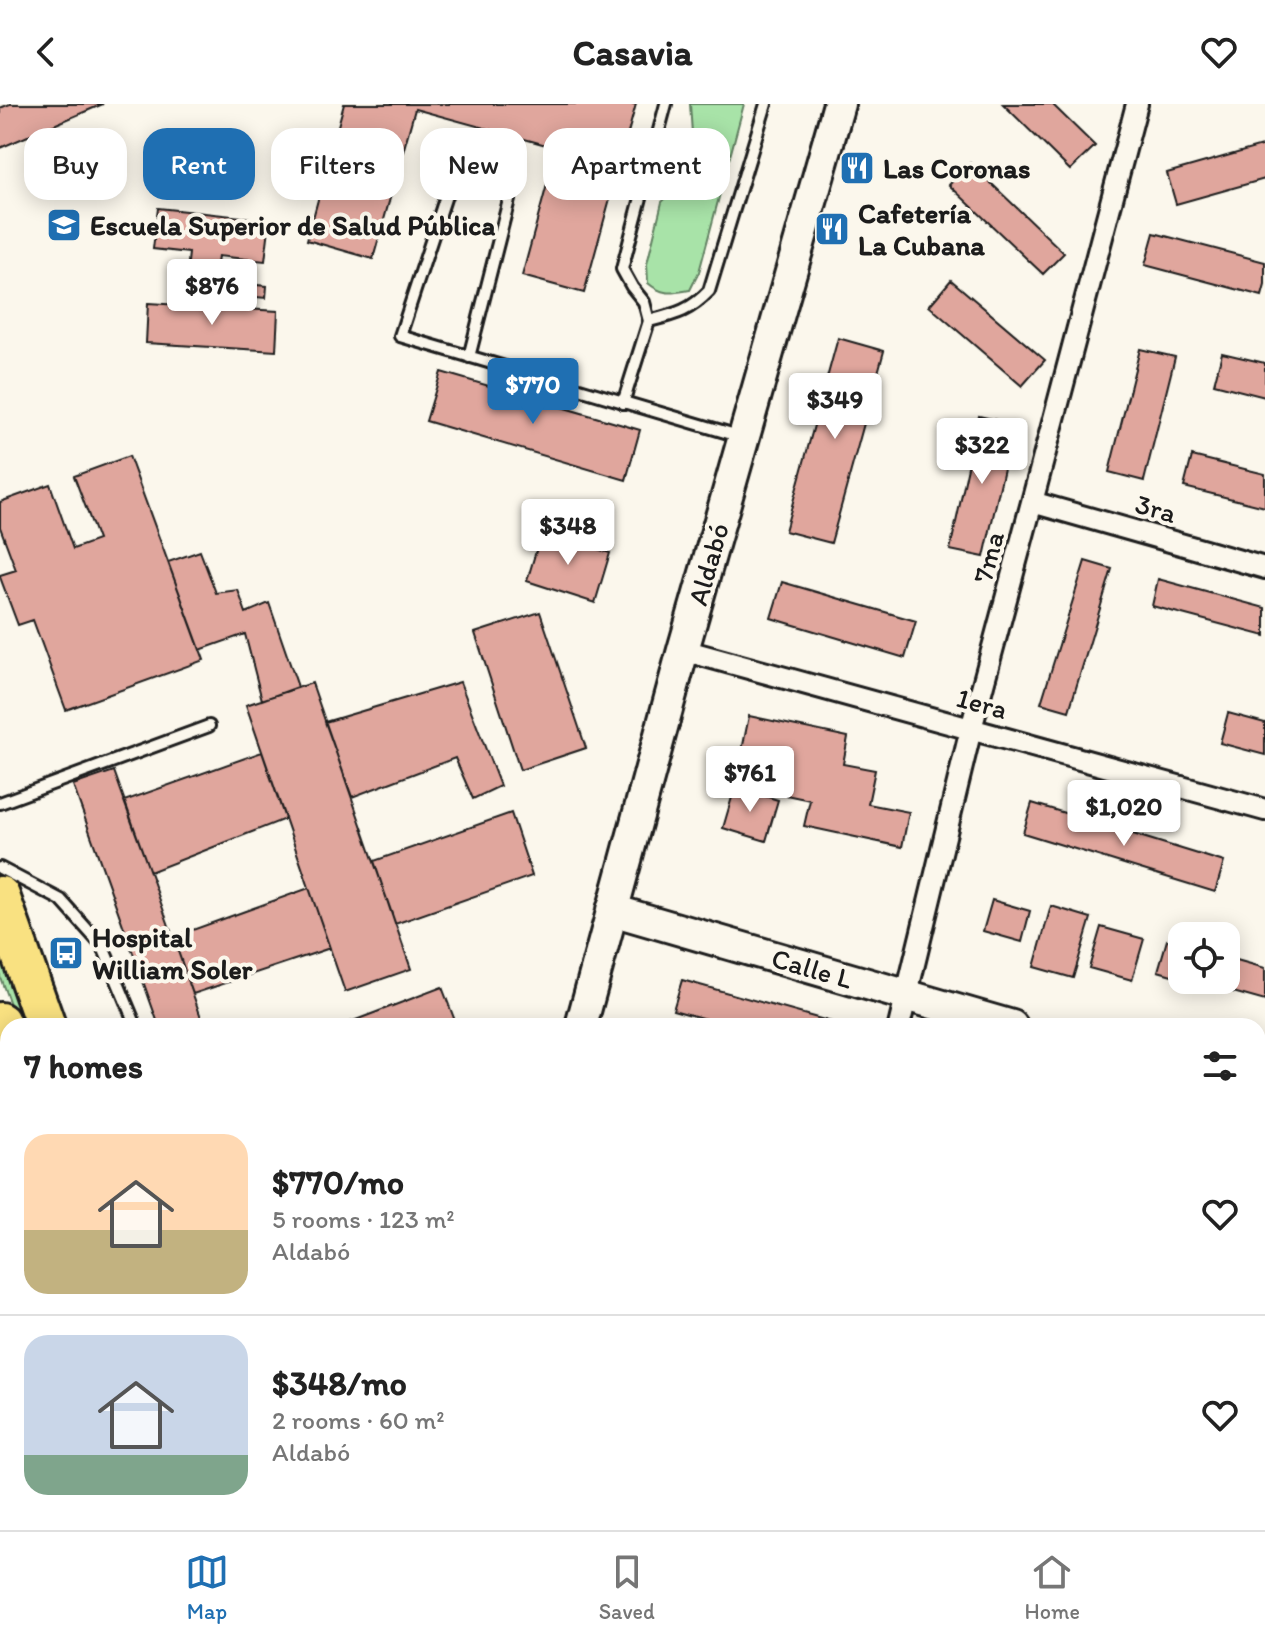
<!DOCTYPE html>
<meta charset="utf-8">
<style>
body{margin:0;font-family:Itim,sans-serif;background:#f6f6f6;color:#222;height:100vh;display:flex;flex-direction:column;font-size:30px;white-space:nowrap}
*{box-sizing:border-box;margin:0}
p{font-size:26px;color:#767676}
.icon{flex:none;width:44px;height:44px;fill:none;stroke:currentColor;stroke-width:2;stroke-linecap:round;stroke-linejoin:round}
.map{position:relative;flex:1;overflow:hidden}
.sheet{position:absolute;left:0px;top:914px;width:1266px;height:512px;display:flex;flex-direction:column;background:#fff;border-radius:24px 24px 0 0;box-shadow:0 4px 20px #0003}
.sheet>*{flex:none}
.hud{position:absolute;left:24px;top:24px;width:800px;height:72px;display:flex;gap:16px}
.buttons{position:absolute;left:1168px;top:818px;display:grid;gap:16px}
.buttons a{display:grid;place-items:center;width:72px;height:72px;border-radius:16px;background:#fff;box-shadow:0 4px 20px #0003;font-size:40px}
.price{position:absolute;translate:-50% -68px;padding:0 18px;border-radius:8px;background:#fff;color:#222;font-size:26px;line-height:52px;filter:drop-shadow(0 2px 4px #0008)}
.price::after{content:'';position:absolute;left:50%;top:48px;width:24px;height:18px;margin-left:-12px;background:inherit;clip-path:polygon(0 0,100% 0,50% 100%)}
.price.on{background:#1f6fb2;color:#fff}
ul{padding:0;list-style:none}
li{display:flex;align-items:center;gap:24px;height:200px;padding:0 24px}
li+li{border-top:2px solid #e0e0e0}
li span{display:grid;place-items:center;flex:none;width:224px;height:160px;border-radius:24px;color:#555}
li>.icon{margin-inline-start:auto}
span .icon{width:96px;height:96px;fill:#fffc;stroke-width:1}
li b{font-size:34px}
h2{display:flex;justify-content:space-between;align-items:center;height:96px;padding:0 24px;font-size:34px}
.tag{padding:0 28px;border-radius:24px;background:#fff;box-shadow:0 4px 20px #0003;font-size:28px;line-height:72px}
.tag.on{background:#1f6fb2;color:#fff}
header{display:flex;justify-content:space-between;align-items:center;height:104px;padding:0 24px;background:#fff;font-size:36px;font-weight:800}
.dock{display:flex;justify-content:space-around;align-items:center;height:112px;border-top:2px solid #e0e0e0;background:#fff;font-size:22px;color:#767676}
.dock a{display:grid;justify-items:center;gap:4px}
.dock .on{color:#1f6fb2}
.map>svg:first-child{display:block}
</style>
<header><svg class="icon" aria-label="back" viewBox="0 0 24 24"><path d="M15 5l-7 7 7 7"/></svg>Casavia<svg class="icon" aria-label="heart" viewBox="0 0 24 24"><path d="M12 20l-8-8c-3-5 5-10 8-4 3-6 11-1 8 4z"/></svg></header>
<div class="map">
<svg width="1265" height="1426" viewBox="0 0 1265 1426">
<rect width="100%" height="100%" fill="#fbf7ec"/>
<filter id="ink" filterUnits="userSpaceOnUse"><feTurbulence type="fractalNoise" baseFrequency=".0125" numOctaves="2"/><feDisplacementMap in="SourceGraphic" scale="16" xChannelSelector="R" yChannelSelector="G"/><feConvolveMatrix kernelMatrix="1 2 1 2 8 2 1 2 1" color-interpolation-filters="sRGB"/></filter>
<g filter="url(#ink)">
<path fill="#a8e3a8" stroke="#628062" stroke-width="2" d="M690,0H744L699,168L690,186C672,189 663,192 648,179L647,160L662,98L687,72L692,55V29Z
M0,836L31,922H18L0,873Z"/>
<path fill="#e0a69d" stroke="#1c1c1c" stroke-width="2" d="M10,0H103L0,44V4Z
M344,0H636L584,189L522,172L557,44L415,5L373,155L307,136Z
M1003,0H1052L1095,42L1070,66Z
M1265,41V75L1176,100L1167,69Z
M970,59L1064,149L1043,170L949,81Z
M158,104L270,116L265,157L218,152L215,177L267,182L266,194L185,186L189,149L153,145Z
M1154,129L1265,158V181L1262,192L1145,161Z
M951,176L1045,256L1022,282L929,202Z
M148,199L278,207L276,247L146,239Z
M838,234L884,247L831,439L785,427Z
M1140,245L1175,253L1144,377L1109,368Z
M1222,249L1265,259V293L1214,280Z
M441,268L640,326L626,376L426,317Z
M979,312L1014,320L984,453L950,446Z
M129,352L204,556L66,606L33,516L18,521L0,473V471L16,466L0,423V398L50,380L73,445L98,436L74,372Z
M1192,352L1265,370V403L1184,383Z
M542,427L610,449L595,499L527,477Z
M200,447L216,489L238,486L246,509L269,499L298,583L262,596L245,530L200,546L168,458Z
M1085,457L1112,465L1069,607L1041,599Z
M1158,475L1265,504V532L1152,502Z
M782,478L916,517L905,554L771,514Z
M540,508L586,644L520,666L475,529Z
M460,578L500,682L473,695L455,654L352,693L325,618Z
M312,579L411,865L345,888L246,601Z
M1228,609L1265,619V651L1220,639Z
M749,612L848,633L843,660L875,666L868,700L909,708L902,743L804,722L810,696L781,690L787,661L741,651Z
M262,648L285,715L150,768L124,697Z
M114,667L173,833L204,922H159L73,681Z
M735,683L778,696L766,737L723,724Z
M1032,699L1224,758L1215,788L1023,729Z
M511,709L532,772L395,820L374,757Z
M309,784L330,844L193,890L173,833Z
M992,796L1030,807L1022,838L983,827Z
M1051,802L1091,814L1073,874L1034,863Z
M1101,823L1144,835L1132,876L1089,864Z
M1167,836L1182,840V874L1158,867Z
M1226,853L1265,864V897L1190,876H1226Z
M682,876L846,922H731L673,906Z
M442,883L457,922H340Z
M1258,1018L1265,1020V1078L1258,1077Z
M1258,1119L1265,1121V1158L1258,1155Z
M8,1262V1326L0,1328V1263Z
M525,1418H598L596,1426H523Z
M1101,1418H1200L1198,1426H1130Z
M1215,1418H1253L1251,1426H1212Z"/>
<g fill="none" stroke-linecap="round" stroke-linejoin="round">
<g stroke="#1c1c1c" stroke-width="16">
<path id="lane" d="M649,217C676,210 690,207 709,187L766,0
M469,253L512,84L506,65C486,55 478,53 456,61L400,232C514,266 628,300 742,333
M623,299L649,217L644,198L632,183L622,165L666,0
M0,699L209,622
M0,764L61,796L103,843L136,922"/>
</g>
<g stroke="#1c1c1c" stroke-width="26">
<path id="street" d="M1032,398L1265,464
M683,546L1265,706
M899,922L971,625L1032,398L1137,0
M1258,1240L1265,1242
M862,1418L893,1426
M768,1426L770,1418"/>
</g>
<g stroke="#1c1c1c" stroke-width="36">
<path id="secondary" d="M612,806L1012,922
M581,922L683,546L839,0
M1258,992L1265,994
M0,1387L8,1388
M86,1418L102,1426
M448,1426L450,1418"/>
</g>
<g stroke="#1c1c1c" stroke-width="44">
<path id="highway" d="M0,792L46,922
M0,918L8,941
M158,1418L160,1426
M201,1418L203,1426"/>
</g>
<use href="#lane" stroke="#fbf7ec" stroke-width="10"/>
<use href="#street" stroke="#fbf7ec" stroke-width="20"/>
<use href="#secondary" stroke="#fbf7ec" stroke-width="30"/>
<use href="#highway" stroke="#f9e181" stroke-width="38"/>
</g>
</g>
<defs>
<g id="restaurant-square" transform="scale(1.8)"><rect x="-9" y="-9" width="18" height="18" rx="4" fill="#1f6fb2" stroke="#fbf7ec"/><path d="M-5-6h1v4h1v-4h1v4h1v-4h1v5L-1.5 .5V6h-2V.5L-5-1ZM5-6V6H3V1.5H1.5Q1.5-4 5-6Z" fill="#fff"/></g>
<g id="university-square" transform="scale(1.8)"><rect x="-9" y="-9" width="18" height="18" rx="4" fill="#1f6fb2" stroke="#fbf7ec"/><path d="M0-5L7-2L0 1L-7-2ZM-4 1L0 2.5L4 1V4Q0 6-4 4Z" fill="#fff"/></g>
<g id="bus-square" transform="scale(1.8)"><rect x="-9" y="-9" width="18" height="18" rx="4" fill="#1f6fb2" stroke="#fbf7ec"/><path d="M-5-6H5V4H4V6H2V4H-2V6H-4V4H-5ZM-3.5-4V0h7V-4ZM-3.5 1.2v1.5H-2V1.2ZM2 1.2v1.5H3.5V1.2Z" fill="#fff"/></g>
</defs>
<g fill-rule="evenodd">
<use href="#restaurant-square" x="857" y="64"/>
<use href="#university-square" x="64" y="121"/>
<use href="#restaurant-square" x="832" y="125"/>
<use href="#bus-square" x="66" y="849"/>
</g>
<g text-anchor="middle" stroke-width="8" stroke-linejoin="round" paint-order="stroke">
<g font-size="28" font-weight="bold" fill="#1c1c1c" stroke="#fbf7ec" text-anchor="start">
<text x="883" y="74">Las Coronas</text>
<text x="858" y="119">Cafetería<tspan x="858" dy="32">La Cubana</tspan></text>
<text x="90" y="131">Escuela Superior de Salud Pública</text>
<text x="92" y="843">Hospital<tspan x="92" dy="32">William Soler</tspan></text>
</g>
<g font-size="28" fill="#1c1c1c" stroke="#fbf7ec">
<text transform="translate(1156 404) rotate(16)" y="10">3ra</text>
<text transform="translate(988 453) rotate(-75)" y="10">7ma</text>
<text transform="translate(708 460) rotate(-74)" y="10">Aldabó</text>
<text transform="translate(982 599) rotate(15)" y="10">1era</text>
<text transform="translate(812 864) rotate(16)" y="10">Calle L</text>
</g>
</g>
</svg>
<div class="buttons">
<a><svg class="icon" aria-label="locate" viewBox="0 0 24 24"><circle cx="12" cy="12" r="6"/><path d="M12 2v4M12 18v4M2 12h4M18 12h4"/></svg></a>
</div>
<b class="price" style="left:212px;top:223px">$876</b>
<b class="price on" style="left:533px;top:322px">$770</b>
<b class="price" style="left:835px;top:337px">$349</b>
<b class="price" style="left:982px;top:382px">$322</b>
<b class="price" style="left:568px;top:463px">$348</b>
<b class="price" style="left:750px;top:710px">$761</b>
<b class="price" style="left:1124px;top:744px">$1,020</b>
<div class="hud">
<a class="tag">Buy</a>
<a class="tag on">Rent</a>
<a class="tag">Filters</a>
<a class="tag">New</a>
<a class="tag">Apartment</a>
</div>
<section class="sheet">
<h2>7 homes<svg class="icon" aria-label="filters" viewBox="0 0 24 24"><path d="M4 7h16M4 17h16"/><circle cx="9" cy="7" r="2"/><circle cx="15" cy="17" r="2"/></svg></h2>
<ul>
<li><span style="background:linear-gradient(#ffd9b3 60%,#c2b280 0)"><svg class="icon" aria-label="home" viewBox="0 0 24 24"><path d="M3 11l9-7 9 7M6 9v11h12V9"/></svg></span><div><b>$770/mo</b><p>5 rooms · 123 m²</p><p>Aldabó</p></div><svg class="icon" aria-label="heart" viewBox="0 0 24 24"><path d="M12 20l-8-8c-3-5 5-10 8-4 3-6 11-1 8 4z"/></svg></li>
<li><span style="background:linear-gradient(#c9d6e8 75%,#7fa58c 0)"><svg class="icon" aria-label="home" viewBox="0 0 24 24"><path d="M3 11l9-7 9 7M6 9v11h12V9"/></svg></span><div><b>$348/mo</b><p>2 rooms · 60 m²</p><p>Aldabó</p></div><svg class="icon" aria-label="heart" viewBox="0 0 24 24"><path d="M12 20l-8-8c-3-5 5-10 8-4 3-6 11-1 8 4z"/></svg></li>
</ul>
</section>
</div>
<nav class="dock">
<a class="on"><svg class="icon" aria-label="map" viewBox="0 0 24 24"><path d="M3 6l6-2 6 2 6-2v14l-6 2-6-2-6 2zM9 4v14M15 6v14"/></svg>Map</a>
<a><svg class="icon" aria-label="saved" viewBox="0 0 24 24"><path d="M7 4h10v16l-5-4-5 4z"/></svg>Saved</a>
<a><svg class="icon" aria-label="home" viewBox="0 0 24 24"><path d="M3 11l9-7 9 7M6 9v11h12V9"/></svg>Home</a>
</nav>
